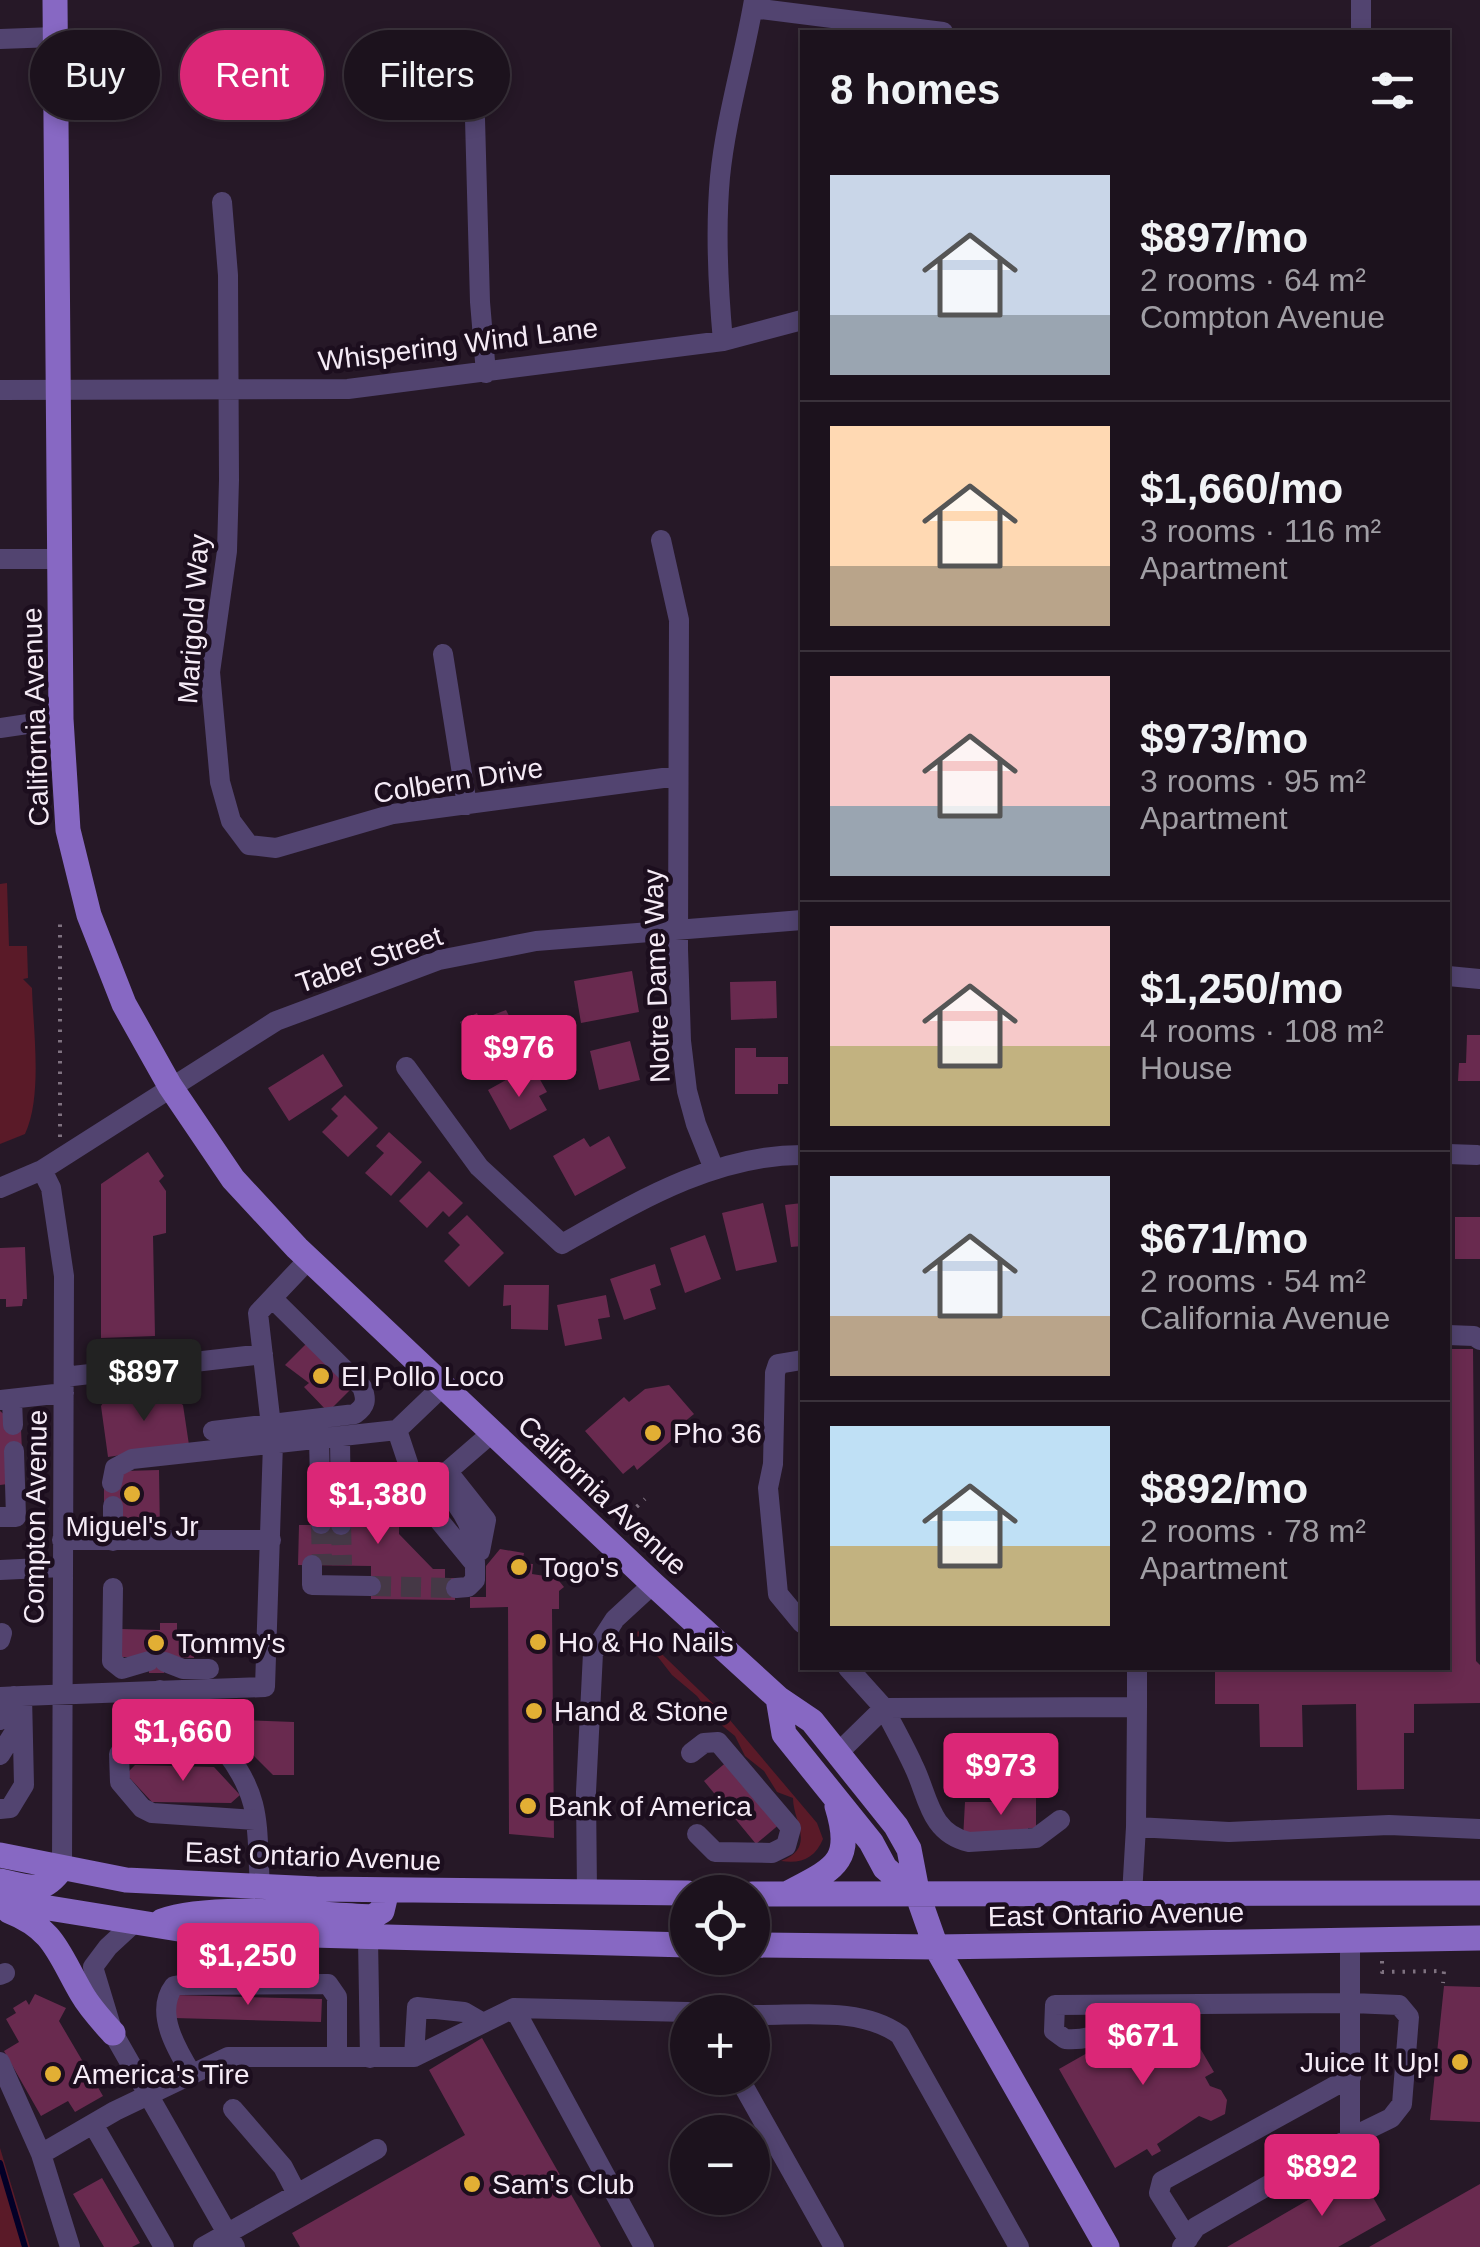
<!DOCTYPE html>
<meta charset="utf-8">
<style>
body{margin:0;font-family:Helvetica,sans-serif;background:#29202a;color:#f1f3f6;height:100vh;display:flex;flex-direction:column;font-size:38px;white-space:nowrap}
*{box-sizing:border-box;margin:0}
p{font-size:32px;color:#a09ea4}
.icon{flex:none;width:55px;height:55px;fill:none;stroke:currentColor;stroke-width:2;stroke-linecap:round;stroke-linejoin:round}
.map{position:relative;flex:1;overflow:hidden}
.sheet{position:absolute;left:800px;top:30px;width:650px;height:1640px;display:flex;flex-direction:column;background:#1c121d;border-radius:0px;box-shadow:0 5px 15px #0003,0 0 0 2px #3a323b}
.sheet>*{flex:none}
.banner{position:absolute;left:30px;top:30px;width:620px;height:90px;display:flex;gap:20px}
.controls{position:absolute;left:670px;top:1875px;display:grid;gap:20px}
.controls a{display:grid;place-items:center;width:100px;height:100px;border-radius:50%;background:#1c121d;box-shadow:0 5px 15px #0003,0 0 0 2px #3a323b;font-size:50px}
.price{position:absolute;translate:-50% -85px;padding:0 22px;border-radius:10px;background:#db2777;color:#fff;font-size:32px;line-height:65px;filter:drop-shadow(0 2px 5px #0008)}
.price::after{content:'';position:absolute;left:50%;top:60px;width:30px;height:22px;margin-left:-15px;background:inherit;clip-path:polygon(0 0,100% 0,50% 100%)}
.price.active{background:#222;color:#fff}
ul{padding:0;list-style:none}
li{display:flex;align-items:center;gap:30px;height:250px;padding:0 30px}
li+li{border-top:2px solid #3a323b}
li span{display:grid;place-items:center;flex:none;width:280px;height:200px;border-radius:0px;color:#555}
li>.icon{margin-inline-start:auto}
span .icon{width:120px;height:120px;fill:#fffc;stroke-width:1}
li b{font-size:42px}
h2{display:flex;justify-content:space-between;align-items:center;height:120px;padding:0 30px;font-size:42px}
.tag{padding:0 35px;border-radius:45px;background:#1c121d;box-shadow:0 5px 15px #0003,0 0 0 2px #3a323b;font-size:35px;line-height:90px}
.tag.active{background:#db2777;color:#fff}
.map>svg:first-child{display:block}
</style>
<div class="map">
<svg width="1480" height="2247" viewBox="0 0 1480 2247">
<rect width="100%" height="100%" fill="#261827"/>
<path fill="#5a1a28" d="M7,883L9,946H27L28,978L23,979L32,988C33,1030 43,1095 25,1134L0,1144V884Z
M638,1631L729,1719L817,1823L823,1839C815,1858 802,1864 781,1861C817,1847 793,1822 793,1798L777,1792L764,1771L745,1756L735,1736L714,1719L697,1696L672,1675L658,1657L638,1645L635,1636Z
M0,2148L30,2247H0Z"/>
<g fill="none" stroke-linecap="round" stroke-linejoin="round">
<path stroke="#030027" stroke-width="6" d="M0,2163L25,2247"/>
</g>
<path fill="#692a4f" d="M632,971L639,1012L581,1023L574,981Z
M776,981L777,1018L731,1020L730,982Z
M506,1010L522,1041L481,1062L460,1022L477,1013L480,1020Z
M1467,1035H1480V1081H1458L1459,1063H1466Z
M630,1041L640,1080L599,1090L590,1051Z
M735,1048H756V1057H788V1084H778V1094H735Z
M323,1054L343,1086L289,1121L268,1088Z
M517,1074L523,1084L538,1076L547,1092L539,1096L547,1110L510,1130L488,1090Z
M345,1095L378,1128L348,1157L322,1132L338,1116L331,1109Z
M389,1132L422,1162L391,1196L365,1173L384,1153L376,1146Z
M609,1136L626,1168L575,1196L553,1156L584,1138L590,1147Z
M148,1152L164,1176L159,1181L166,1191V1233L153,1236L155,1336L101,1338V1184Z
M429,1171L463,1203L449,1217L443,1211L427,1228L399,1201Z
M763,1203L777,1262L736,1271L722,1213Z
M802,1203V1246L791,1247L785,1205Z
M467,1215L504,1253L469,1287L444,1261L460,1245L448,1233Z
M1455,1217H1480V1259H1455Z
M705,1235L721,1279L685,1293L670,1248Z
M25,1247L27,1299H23L22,1306L6,1307V1299H0V1248Z
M655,1264L661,1285L650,1289L656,1309L624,1320L610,1279Z
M504,1285H549L548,1330L511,1329V1305L503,1306Z
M606,1295L610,1317L598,1319L602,1339L565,1346L557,1305Z
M309,1341L352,1388L328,1412L304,1387L309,1383L285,1365Z
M1448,1349H1473L1476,1661L1480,1665V1703L1414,1704V1733H1404V1789L1357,1790L1356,1704L1302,1705L1303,1747H1260L1259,1704H1215V1668H1448Z
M669,1385L694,1414L683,1423L687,1427L637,1470L634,1465L623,1474L585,1431L624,1397L629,1402L645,1389Z
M168,1394L183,1405L189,1445L108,1457L101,1406L105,1400Z
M0,1411L21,1429L22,1451L8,1484L0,1485Z
M368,1468H400L399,1534L433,1569H445V1578H456L455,1600L371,1599V1566L298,1565L299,1525H367Z
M159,1470L160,1531L118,1532L104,1506V1483L124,1471Z
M500,1549L524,1553L522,1563L533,1564L532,1574L545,1576L551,1571L564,1587L559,1591V1609H552L554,1838L509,1834L508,1607L470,1608V1597H486V1566Z
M160,1623H177V1630L194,1631V1658L165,1657L164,1673H149V1657H121V1629L160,1630Z
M241,1720L294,1722V1775H273L240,1742Z
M729,1760L781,1823L756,1844L704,1781Z
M135,1765L214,1767L240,1795L231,1803L152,1802L126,1774Z
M1036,1794V1828H1028V1838L963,1839L965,1802H1001V1795Z
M1444,1986L1480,1987V2122L1430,2120Z
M35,1994L66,2008L59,2021L103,2096L75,2112L68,2101L41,2116L4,2051L19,2042L6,2019L16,2013L13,2008L26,2000L29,2005Z
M175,1995L322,1999L321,2022L174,2018Z
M1156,2014L1173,2018L1183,2039L1193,2036L1214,2072L1205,2077L1210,2086L1221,2090L1227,2100L1225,2114L1211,2121L1199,2116L1157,2144L1161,2151L1152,2156L1147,2149L1115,2168L1059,2069Z
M482,2038L601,2247H300L292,2233L465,2135L429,2070Z
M1358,2171L1386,2220L1338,2247H1227Z
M102,2178L140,2243L132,2247H104L73,2194Z
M1480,2184V2247H1369Z"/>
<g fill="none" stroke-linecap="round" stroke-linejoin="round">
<path stroke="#453846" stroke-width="20" stroke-dasharray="20 10" stroke-linecap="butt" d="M368,1483L399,1482
M367,1510L399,1509
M321,1524L322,1565
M341,1525L342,1565
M371,1586L456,1588"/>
<path stroke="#7f7280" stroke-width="4" stroke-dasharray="2.5 8" stroke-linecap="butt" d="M60,1137V922
M629,1514L645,1499
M1382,1961V1972L1444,1971L1443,1983"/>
<path stroke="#524470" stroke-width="20" d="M1361,0V32
M753,8L943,32
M0,39L55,37
M475,119L480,302L486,373
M222,202L228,275L229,480L227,551L210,672L220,782L231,821L249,845L276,848L393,814L678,776
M723,341C718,287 715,232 720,177C726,117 744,59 754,0
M0,390L348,389L723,341L802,320
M661,540L679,620L678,949L681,1041L687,1091L696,1124L714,1169
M0,559H60
M443,654L467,805
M0,728L61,719
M1448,976L1480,979
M406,1067L479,1167L562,1244C637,1202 714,1155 802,1155
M1448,1154L1477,1155
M42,1170L51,1188L64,1276L62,1868
M0,1188L42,1170L276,1021L439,960L536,941L802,920
M1448,1335L1474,1336L1480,1340
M802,1360L778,1364L775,1373L773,1464L768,1488L778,1594L802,1623
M64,1377L263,1354
M0,1400L64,1393
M12,1400L13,1425
M397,1430L419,1496L493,1432
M213,1431L355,1414C366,1406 367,1400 362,1387L273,1299
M340,1437L341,1525
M319,1439L321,1524
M448,1472L486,1520L480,1551
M438,1481C470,1519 476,1529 475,1580L468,1587L456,1588
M112,1483L115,1468L132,1459L397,1430L444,1385
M341,1484L368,1483
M419,1496L474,1563
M341,1499L368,1498
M113,1506V1541
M399,1509L409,1508L419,1496
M0,1517H16L14,1451
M62,1540H271
M312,1565V1585L371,1586
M0,1570L62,1567
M113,1588L112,1661L122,1669L149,1661
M0,1640L2,1633
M165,1662L183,1669H209
M22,1696L265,1687L273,1443L258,1313L309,1259
M0,1697L22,1696L24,1785L10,1808L0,1809
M1137,1707V1668
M0,1720L14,1696
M160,1753V1690
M691,1753L704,1743L718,1742L791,1828L786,1846L772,1853L715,1852L697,1834
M838,1753L884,1708L848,1668
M0,1755L22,1720
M255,1820L152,1813L142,1808L120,1782L119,1754L226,1752C263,1800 256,1828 260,1886
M1060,1820L1036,1838L969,1842C929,1833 928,1795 914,1767C905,1747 894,1728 884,1708L1137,1707L1136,1827L1229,1832L1389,1825L1480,1829
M587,1892L586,1792L593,1653L615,1619L653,1584
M1132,1895L1136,1827
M134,1923L108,1947L93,1967L113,2033L235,2247
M368,1938L370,2058
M0,1975L5,1973
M1142,2005C1120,2028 1097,2041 1065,2039L1054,2031L1055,2005L1352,2003L1399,2005L1409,2017L1402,2104L1391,2118L1350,2138
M514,2008L644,2247
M752,2015C799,2016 861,2006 900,2035L1019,2247
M414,2057L417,2007L464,2012L483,2023
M0,2062L41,2154
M191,2073C177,2050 154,2012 174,1986L180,1985L328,1984L337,1997V2057
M739,2078L834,2247
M233,2109L283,2167L297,2194
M93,2124L164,2247
M1188,2239L1159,2193L1162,2181L1351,2077
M70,2247L41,2154L115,2111L228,2057H414L514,2008L688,2012
M203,2247L377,2149
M1182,2247L1196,2227L1350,2138V1940"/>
<path stroke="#8768c3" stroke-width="25" d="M55,0L61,719L68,830L89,915L124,1004L170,1086L233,1179L297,1248L653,1584L778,1698L812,1721L896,1826L909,1849L918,1896L936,1947L1107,2247
M778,1698L784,1734L871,1842L885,1868L918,1896
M0,1855L126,1880L316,1889L688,1893
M0,1881C30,1887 42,1896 62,1868
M790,1892C836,1868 854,1861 837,1806
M752,1894L1480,1893
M0,1900L197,1932L688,1945
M9,1911C55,1929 59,1955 82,1994C90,2008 102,2021 113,2033
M162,1921C212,1903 317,1915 372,1917L382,1911L387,1890
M752,1945L936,1947L1480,1938"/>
</g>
<g fill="#e2af34" stroke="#1c0e1e" stroke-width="4">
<circle cx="321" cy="1376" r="10"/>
<circle cx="653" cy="1433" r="10"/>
<circle cx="132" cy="1494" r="10"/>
<circle cx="519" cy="1567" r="10"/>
<circle cx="538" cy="1642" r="10"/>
<circle cx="156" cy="1643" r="10"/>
<circle cx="534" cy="1711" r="10"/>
<circle cx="528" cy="1806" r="10"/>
<circle cx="1460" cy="2062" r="10"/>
<circle cx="53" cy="2074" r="10"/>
<circle cx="472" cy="2184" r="10"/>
</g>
<g text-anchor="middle" stroke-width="9" stroke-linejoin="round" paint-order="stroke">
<g font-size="28" fill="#f5ebf6" stroke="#1c0e1e">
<text transform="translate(458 344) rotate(-7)" y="10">Whispering Wind Lane</text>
<text transform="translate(193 619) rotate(-86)" y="10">Marigold Way</text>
<text transform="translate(35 717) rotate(-92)" y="10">California Avenue</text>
<text transform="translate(458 780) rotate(-9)" y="10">Colbern Drive</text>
<text transform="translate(369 959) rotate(-19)" y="10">Taber Street</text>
<text transform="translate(656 976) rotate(-92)" y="10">Notre Dame Way</text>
<text transform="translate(603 1495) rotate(43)" y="10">California Avenue</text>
<text transform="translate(35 1517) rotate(-89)" y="10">Compton Avenue</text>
<text transform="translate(313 1856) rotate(2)" y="10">East Ontario Avenue</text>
<text transform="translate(1116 1914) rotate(-1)" y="10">East Ontario Avenue</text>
</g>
<g font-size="28" fill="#f5ebf6" stroke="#1c0e1e" text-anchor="start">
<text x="341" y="1386">El Pollo Loco</text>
<text x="673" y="1443">Pho 36</text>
<text x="132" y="1536" text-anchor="middle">Miguel's Jr</text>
<text x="539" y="1577">Togo's</text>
<text x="558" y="1652">Ho &amp; Ho Nails</text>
<text x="176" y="1653">Tommy's</text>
<text x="554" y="1721">Hand &amp; Stone</text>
<text x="548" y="1816">Bank of America</text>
<text x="1440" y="2072" text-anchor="end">Juice It Up!</text>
<text x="73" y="2084">America's Tire</text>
<text x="492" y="2194">Sam's Club</text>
</g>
</g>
</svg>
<div class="controls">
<a><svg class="icon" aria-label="locate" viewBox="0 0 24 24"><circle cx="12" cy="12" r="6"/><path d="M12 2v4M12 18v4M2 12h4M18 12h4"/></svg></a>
<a>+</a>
<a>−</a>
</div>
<b class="price" style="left:519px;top:1100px">$976</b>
<b class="price active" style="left:144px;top:1424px">$897</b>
<b class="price" style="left:378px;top:1547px">$1,380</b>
<b class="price" style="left:183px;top:1784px">$1,660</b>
<b class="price" style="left:1001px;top:1818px">$973</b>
<b class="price" style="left:248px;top:2008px">$1,250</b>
<b class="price" style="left:1143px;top:2088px">$671</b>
<b class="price" style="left:1322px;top:2219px">$892</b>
<div class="banner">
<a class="tag">Buy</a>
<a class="tag active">Rent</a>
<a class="tag">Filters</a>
</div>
<section class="sheet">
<h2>8 homes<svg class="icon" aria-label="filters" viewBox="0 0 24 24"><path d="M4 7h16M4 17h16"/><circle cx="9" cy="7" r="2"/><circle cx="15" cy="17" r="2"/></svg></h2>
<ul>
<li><span style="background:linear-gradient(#c9d6e8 70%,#9aa5b1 0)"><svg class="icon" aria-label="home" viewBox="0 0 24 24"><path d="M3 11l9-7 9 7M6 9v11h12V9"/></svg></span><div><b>$897/mo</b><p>2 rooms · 64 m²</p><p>Compton Avenue</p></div></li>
<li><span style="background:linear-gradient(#ffd9b3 70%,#b9a48a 0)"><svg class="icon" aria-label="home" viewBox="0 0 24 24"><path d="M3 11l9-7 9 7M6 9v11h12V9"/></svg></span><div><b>$1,660/mo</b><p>3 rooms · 116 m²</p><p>Apartment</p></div></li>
<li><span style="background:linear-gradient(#f6c9c9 65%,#9aa5b1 0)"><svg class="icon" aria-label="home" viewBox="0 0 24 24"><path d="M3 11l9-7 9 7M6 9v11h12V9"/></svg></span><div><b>$973/mo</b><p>3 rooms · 95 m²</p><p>Apartment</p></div></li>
<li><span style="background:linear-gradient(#f6c9c9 60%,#c2b280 0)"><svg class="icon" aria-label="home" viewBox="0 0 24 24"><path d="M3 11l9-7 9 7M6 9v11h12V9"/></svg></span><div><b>$1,250/mo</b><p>4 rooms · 108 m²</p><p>House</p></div></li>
<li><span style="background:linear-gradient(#c9d6e8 70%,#b9a48a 0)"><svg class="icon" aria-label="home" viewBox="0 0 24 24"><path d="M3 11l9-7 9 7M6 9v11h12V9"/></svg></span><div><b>$671/mo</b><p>2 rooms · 54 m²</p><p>California Avenue</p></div></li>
<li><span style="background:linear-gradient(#bfe0f5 60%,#c2b280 0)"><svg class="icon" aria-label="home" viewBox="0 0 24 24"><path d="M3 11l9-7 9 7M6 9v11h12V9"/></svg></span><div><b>$892/mo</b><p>2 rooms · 78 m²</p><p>Apartment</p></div></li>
</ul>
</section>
</div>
